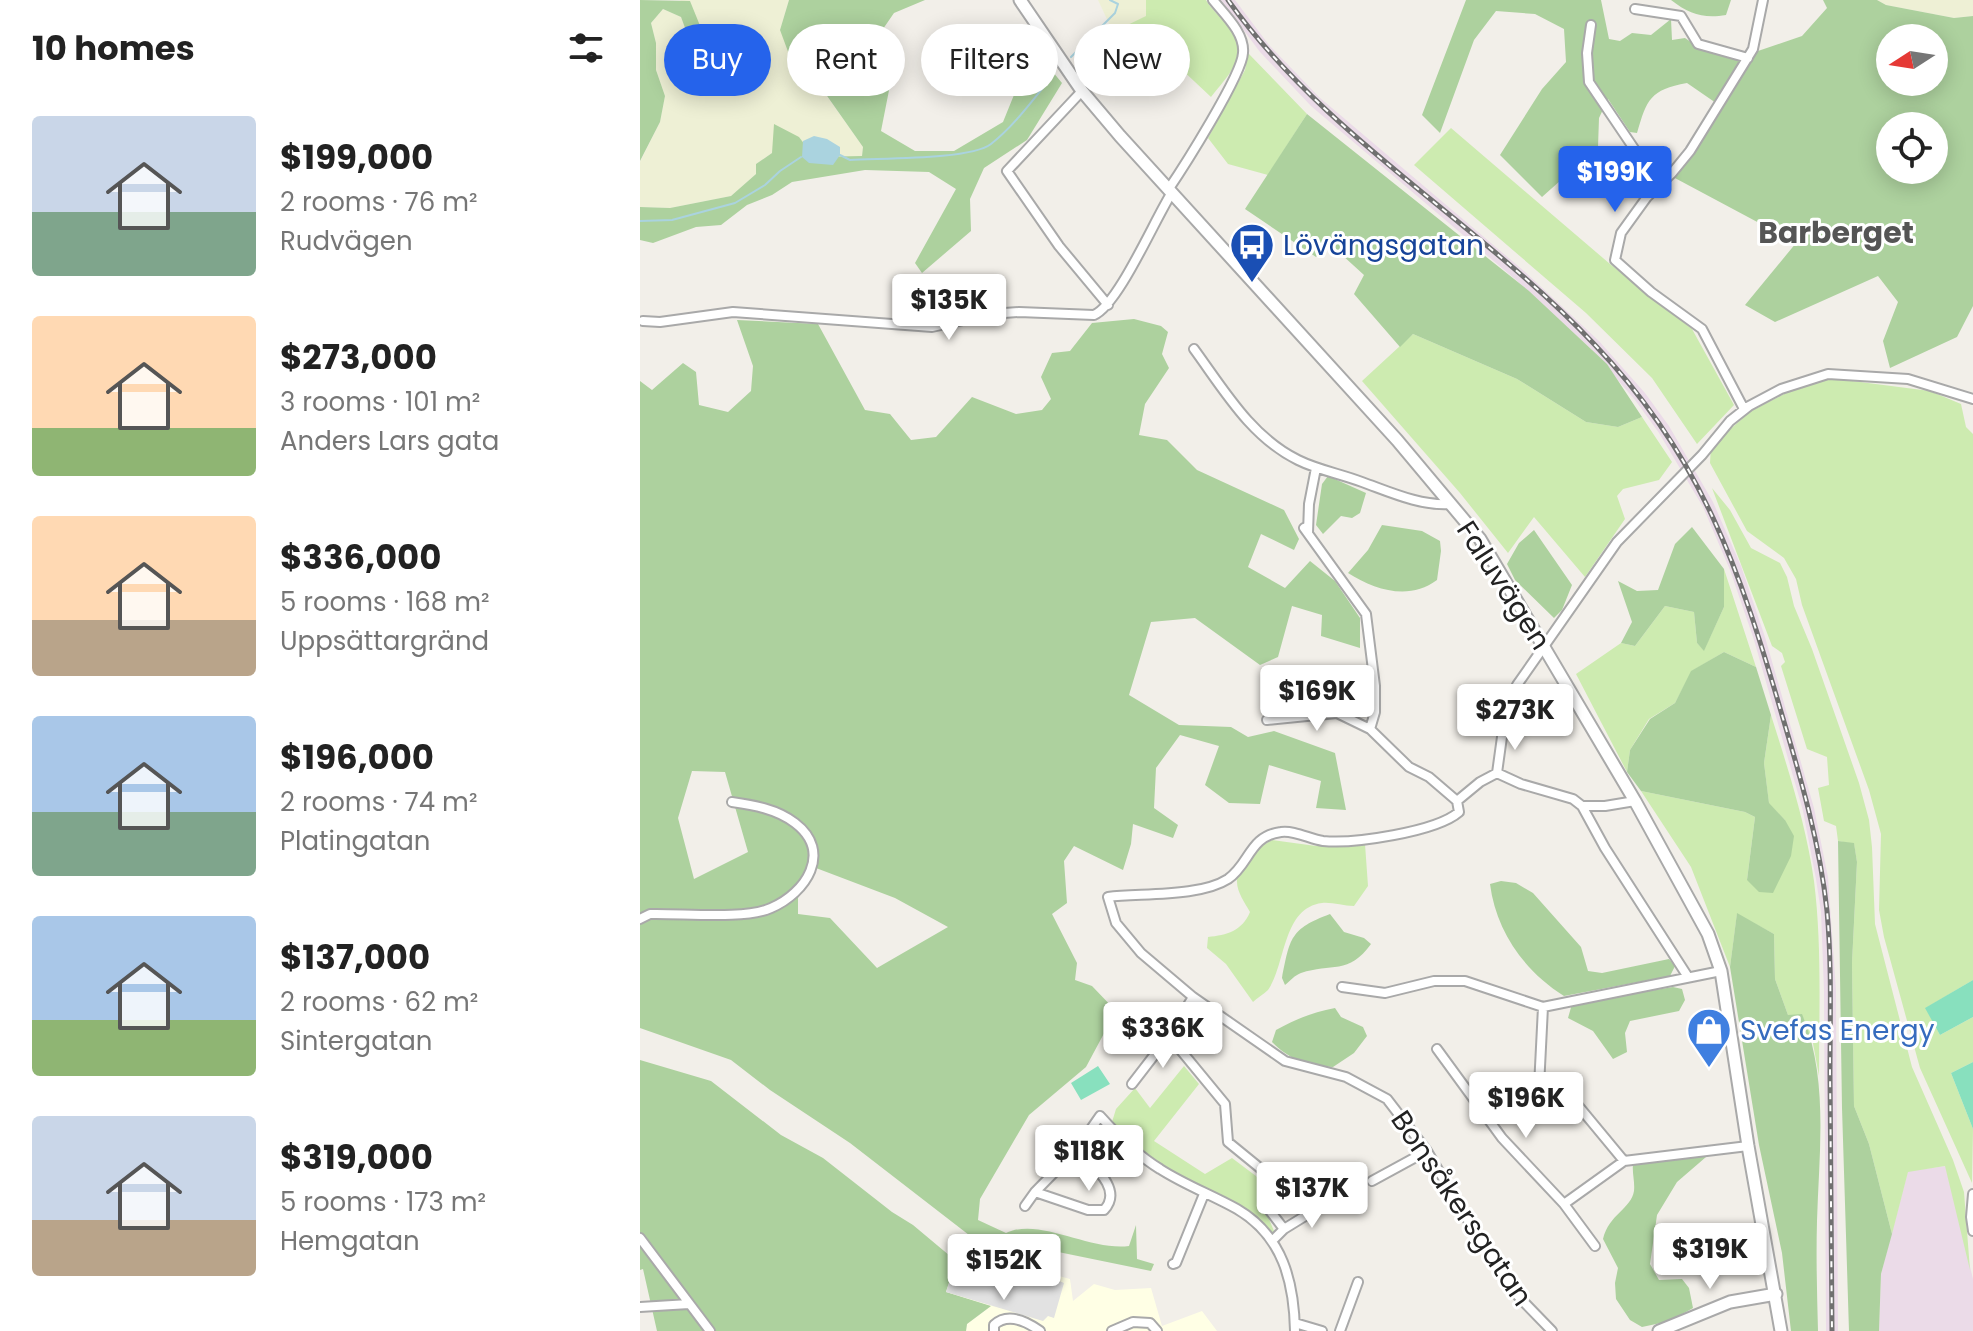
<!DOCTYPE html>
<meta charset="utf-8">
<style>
body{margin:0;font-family:Poppins,sans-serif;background:#f6f6f6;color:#222;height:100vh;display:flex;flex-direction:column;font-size:30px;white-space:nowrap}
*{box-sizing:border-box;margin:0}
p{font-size:26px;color:#767676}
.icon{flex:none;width:44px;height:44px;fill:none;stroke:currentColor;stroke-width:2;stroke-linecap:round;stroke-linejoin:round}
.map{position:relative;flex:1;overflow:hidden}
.sheet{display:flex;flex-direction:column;background:#fff;width:640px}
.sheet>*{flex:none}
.hud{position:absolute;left:24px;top:24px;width:760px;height:72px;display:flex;gap:16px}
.needle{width:52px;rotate:258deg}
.tools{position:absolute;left:1236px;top:24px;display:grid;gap:16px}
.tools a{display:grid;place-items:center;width:72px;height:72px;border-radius:50%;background:#fff;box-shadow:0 4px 20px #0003;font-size:40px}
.price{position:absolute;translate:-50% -68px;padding:0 18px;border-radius:8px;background:#fff;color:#222;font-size:26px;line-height:52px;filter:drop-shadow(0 2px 4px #0008)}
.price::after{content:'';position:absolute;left:50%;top:48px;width:24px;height:18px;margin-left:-12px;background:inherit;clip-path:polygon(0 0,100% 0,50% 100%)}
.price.on{background:#2563eb;color:#fff}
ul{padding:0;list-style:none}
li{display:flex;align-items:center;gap:24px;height:200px;padding:0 32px}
li span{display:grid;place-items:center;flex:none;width:224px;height:160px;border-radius:8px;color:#555}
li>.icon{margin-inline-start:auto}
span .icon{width:96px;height:96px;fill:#fffc;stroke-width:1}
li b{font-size:34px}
h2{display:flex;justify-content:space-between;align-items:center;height:96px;padding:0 32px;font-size:34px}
.tag{padding:0 28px;border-radius:36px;background:#fff;box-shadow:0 4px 20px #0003;font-size:28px;line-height:72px}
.tag.on{background:#2563eb;color:#fff}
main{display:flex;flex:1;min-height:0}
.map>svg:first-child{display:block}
</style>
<main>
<section class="sheet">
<h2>10 homes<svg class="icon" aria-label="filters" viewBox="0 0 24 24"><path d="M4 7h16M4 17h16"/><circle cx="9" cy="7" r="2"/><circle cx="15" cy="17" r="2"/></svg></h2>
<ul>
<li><span style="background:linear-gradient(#c9d6e8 60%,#7fa58c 0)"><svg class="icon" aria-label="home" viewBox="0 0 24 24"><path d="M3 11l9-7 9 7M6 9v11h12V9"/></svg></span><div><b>$199,000</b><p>2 rooms · 76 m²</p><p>Rudvägen</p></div></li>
<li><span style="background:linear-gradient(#ffd9b3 70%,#8fb573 0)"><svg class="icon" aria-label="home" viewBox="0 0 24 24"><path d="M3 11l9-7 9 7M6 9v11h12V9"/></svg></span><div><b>$273,000</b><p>3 rooms · 101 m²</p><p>Anders Lars gata</p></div></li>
<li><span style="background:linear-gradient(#ffd9b3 65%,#b9a48a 0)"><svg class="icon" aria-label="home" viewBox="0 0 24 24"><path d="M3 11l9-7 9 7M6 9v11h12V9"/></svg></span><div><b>$336,000</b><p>5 rooms · 168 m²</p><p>Uppsättargränd</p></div></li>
<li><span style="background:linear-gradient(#a9c7e8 60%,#7fa58c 0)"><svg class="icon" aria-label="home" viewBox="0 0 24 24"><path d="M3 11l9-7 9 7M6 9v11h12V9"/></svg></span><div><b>$196,000</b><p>2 rooms · 74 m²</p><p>Platingatan</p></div></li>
<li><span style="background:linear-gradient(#a9c7e8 65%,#8fb573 0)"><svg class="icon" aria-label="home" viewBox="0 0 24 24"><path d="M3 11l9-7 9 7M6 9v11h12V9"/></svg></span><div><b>$137,000</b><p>2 rooms · 62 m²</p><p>Sintergatan</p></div></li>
<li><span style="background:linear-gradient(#c9d6e8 65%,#b9a48a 0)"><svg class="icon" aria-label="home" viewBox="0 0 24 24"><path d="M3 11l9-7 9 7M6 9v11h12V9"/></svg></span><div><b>$319,000</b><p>5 rooms · 173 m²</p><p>Hemgatan</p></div></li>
</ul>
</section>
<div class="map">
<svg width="1333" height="1331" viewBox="0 0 1333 1331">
<rect width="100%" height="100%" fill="#f2efe9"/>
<path fill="#ebdbe8" d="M581,0H595L629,45L679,97L884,271L959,341L1005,393L1029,426L1073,502L1101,566L1125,637L1174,808L1188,877L1196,990L1198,1331H1186L1184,990L1181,912L1176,879L1163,811L1114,640L1090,570L1063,507L1019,433L995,400L951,349L876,280L671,106L620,52Z
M1306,1166L1333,1279V1331H1239L1241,1274L1268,1171Z"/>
<path fill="#ffffe5" d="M320,1249L430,1279L433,1301L454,1284L475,1290L511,1288L522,1326L562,1311L577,1331H326L327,1324L350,1307L306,1292Z"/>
<path fill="#eef0d5" d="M40,0H149L140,30L223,147L222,157H174L132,153L116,164V174L91,196L30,208L0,207V162L20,122L25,96L16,70V43L11,23L23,9L41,17L48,36L64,37Z
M458,0H506L507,16L473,32Z
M1237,0H1333V16L1314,18L1246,5Z"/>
<path fill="#cdebb0" d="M506,0H566C571,9 580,16 587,25C611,55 590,73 571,97L506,36L490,54L473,32L506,16Z
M608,53L667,114L628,175L588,164L568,138L605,70Z
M811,128L970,264L1052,329L1094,405L1057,444L1012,378L946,313L774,165Z
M773,334L877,379L946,422L978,427L1002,417L1032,462L1019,480L983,489L977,496L985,519L945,577L894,517L868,553L820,493L722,381Z
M1189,378L1290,391L1321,404L1326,427L1333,434V980L1286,1008L1300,1035L1333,1017V1062L1311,1073L1333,1129L1332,1183L1280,1068L1244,937L1239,910L1241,834L1229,790L1162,605L1156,579L1144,558L1107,531L1070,463L1071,446L1111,411L1154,389Z
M1072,488L1090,510L1111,548L1140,563L1147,577L1154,606L1172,649L1219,783L1229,820L1232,847L1235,924L1272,1067L1313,1160L1324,1192L1330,1270L1305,1166L1268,1172L1252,1234L1229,1144L1214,1106L1212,963L1217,862L1214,844L1198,841L1196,826L1184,821L1178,788L1189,785L1187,757L1167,749L1141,666L1145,662L1142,653L1132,646Z
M1084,569L1116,667L1084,652L1052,671L1035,703L1009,719L990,750L987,772L936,674L981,643L995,646L1025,606L1054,612L1057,643L1064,650L1084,607Z
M1131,715C1148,769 1166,824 1174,881C1182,945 1179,1011 1179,1076L1172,1038L1148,1015L1135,979L1134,934L1097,914L1090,967L1051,867L1001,791L1105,812L1115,817L1107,880L1145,820L1129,804L1124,763Z
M632,840L676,846L725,844L728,886L714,906C703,906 692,902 682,903C642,908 646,965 628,990C624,994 617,998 613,1002L586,964L567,948L568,937C587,935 602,931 610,912C605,903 597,892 597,882C595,864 618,848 632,840Z
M544,1066L559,1084L514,1141L565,1174L592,1158L616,1176L625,1188L626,1212L634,1231L631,1235L602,1209L519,1166L472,1122L476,1109L495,1088L510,1108Z"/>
<path fill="#add19e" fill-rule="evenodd" d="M0,0L50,1L65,38L48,36L41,17L23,9L11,23L16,43V70L25,96L20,122L0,161Z
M149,0H285L254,13L234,42L252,75L241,131L275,151H314L363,122L393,48L422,83L387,140L344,168L330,199L331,231L282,273L275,263L316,189L289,172L225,170L152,182L132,195L107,205L81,225L56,227L13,243L0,240V207L30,208L91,196L116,174V164L132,153L134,124L159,137L174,157L222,156L223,147L173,76L156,73L140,30Z
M826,0H961L969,39L980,41L992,33L1011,35L1031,19L1032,40L1045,38L1061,49L1103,60L1076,103L1047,83C1010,90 1007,99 997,133L990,132L968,99L959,118L958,147L902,197L860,155L902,89L926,62L924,29L895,14L856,11L834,40L800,133L782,115Z
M1031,0H1091L1086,15C1064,19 1049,14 1031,0Z
M1183,0H1237L1246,5L1314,18L1333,16V306L1317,337L1250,368L1243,341L1258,302L1238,276L1135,322L1105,305L1161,237L1152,225L1121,224L1033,177L1115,52L1162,36L1187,8ZM1250,38H1294V82H1250ZM1250,126H1294V170H1250Z
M667,114L889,291L967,364L1002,417L978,427L946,422L877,379L773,334L760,347L714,294L724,275L690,244L676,257L605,209Z
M494,319L521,326L528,332L522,354L529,368L505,404L499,435L527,440L557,470L644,510L659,539L654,550L621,534L608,567L645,588L670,561L695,581L720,618V648L681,636L682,615L652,606L638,657L620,665L555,618L511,622L489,695L539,725L591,727L608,737L634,731L695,753L706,810L676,808L681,781L629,765L620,804L589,803L565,785L579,746L540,735L516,768L514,808L538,825L533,838L493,824L491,844L483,870L434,846L424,861L427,903L412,914L437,963L435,980L452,986L476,1011L446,1067L389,1115L340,1199L338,1220L366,1233C400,1217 449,1251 489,1246L496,1225L497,1259L514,1264L511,1271L389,1246L373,1247L329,1235L210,1143L130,1090L91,1060L0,1028V381L12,390L43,363L56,372L59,405L88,412L111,391L113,366L97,320L178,324L225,410L250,414L271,440L296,437L332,397L376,414L402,410L411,399L401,377L412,353L430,351L452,323ZM52,771L85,772L108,852L54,879L38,818ZM176,868L255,898L308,927L237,968L190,918L158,914V898Z
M688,476L726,493L720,513L712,518L701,516L683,534L676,525L682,484Z
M742,525L782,531L800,541L801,551L797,580C769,601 735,590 708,573L728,550Z
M1052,527L1084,569V607L1064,651L1057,643L1054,612L1025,606L995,646L981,643L992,622L978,581L997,591L1018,590L1035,544Z
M894,530L932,585L922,610L914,618L875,580L867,564L879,543Z
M1084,652L1116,667L1131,715L1124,763L1129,803L1145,820L1154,836L1151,856L1133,893L1119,892L1107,880L1115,817L1105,812L1001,791L987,772L990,750L1010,719L1035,703L1051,671Z
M1198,841L1214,843L1217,862L1212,963L1214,1106L1229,1144L1252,1234L1241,1274L1239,1331H1209L1202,1108Z
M861,881L876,883L893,893L941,947L948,971L962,973L1029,959L1035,966L1030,976L924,996C884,971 856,931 850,884Z
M1097,913L1134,934L1135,979L1148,1015L1162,1014C1189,1079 1179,1152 1177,1221C1176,1257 1177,1294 1178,1331H1151L1142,1253L1119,1145L1090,967Z
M690,914L704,932L724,938L731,944C709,975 691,963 661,973C655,975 650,981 645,985L642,978C650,938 650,929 690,914Z
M1033,987L1042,989L1045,1000L1039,1011L990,1021L985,1033L987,1052L973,1059L953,1031L928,1018L932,1004Z
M695,1008L701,1017L723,1027L727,1036L714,1053L693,1067C667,1066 650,1060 632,1042L636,1030C656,1019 673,1012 695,1008Z
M0,1060L71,1081L141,1135L183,1158L252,1212L273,1225L316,1261L306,1292L351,1306L327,1324L326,1331H17L3,1269L0,1270V1246L5,1241L0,1232Z
M1053,1156L1066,1157L1037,1182L1017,1215L1010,1264L1019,1280L1042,1279L1049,1288L1053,1308L1030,1321L1002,1327L990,1320L976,1299L975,1283L978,1268L963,1239C969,1214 991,1209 994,1191C995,1182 992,1173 993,1164Z"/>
<path fill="#88e0be" d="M1333,980V1017L1300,1035L1285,1008Z
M1333,1062V1129L1311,1073Z
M458,1066L470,1084L441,1100L431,1083Z"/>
<path fill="#e2e2e2" d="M320,1249L420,1276L419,1281L424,1283L414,1318L408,1316L403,1321L306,1292Z"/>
<path fill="#aad3df" d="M174,136L187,139L200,147V155L193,165L169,163L162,157L163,141Z"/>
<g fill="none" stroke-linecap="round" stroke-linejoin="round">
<path stroke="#aad3df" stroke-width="2" d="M431,57L475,13L478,4L470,0
M200,155L210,160C240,158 330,160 351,144C374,126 392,101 410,79
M0,221L32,220L95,203L125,185L140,171L161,157"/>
<g stroke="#a9a9a9" stroke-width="12">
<path id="minor" d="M995,9L1041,16L1058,44L1108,58
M951,25L947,53L949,82L999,156L1007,197
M442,91L367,171L419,246L468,305
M528,190C543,168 602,75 603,53C605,33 584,14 573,0
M3,321L20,322L93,312L292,327L350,314L379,312L454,315C478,305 514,221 531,194
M554,349C584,390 611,437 658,460C678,470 701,474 722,482C750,492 780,506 810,504
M1104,409L1062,329L1011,292L975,260L981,233L1007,197L1032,173L1050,151L1113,49L1123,0
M664,528L726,614L735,686V712L730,729L769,767L789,777L817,801
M668,533L669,504L676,468
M627,720L697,713L730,729
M857,773L881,784L933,799L942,806H965L995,801
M942,806L965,848L1048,977
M0,919L10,914C42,913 104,920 131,908C166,893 193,852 155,823C137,809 113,805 92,802
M702,987L745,993L794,981H825L903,1007L1081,971
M553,997L529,1036L585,1104L588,1142L626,1173L630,1211L644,1229L633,1240
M797,1049L862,1138L924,1204L955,1246
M492,1084L529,1036
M899,1087L903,1007
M830,1092L846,1080L899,1087L931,1097L984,1161
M732,1181L787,1151
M395,1192L448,1210H464C484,1189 452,1165 437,1149
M1333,1194L1331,1217L1333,1231
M924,1204L984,1161L1108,1146
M385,1206L395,1192L437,1149L460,1116C478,1136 497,1155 520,1169C545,1185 572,1195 597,1209C643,1236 654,1282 655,1331
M644,1229L683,1205
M0,1238L70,1331
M533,1264L536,1263L564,1194
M0,1307L49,1304
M655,1323L682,1331
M354,1331V1325C368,1312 386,1321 400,1331
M472,1331L493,1322L510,1323L517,1331
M700,1331L718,1282
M912,1331L878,1296L829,1222L787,1151L747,1099L706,1077L645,1061L553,997L501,953L476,923L468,897C502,893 560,897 588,879C610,864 609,836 641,832C654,830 670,839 683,841C713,844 796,832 819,812L817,801L840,782L857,773L866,708L877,685L977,542L1062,455L1090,421L1109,406L1141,389L1188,374L1268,379L1333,399"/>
</g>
<g stroke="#a9a9a9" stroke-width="15">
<path id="tertiary" d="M380,0L442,91L480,136L757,440L840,539L995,801L1068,934L1081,971L1108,1146L1141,1331
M1019,1331L1090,1302L1136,1294"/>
</g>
<use href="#minor" stroke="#fff" stroke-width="8"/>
<use href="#tertiary" stroke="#fff" stroke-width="11"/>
<g stroke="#707070" stroke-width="5">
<path id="rail" d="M588,0C687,139 839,222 955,345C1062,457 1100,570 1142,715C1161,779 1180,844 1187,911C1192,965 1190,1020 1190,1075C1191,1160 1191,1246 1192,1331"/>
</g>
<use href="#rail" stroke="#fff" stroke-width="2" stroke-dasharray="6" stroke-linecap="butt"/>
</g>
<defs>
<g id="bus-pin" transform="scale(2.3)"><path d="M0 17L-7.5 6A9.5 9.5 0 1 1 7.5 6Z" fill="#1a4fb4" stroke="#fff"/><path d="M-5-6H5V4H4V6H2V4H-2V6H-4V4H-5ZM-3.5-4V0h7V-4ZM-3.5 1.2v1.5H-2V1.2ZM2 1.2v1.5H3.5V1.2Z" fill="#fff"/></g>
<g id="shop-pin" transform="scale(2.3)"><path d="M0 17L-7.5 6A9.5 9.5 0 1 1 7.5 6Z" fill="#3f7fe0" stroke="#fff"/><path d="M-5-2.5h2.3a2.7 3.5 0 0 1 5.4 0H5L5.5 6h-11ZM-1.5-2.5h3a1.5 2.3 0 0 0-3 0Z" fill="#fff"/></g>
</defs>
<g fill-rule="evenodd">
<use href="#bus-pin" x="612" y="245"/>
<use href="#shop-pin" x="1069" y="1030"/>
</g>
<g text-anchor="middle" stroke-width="6" stroke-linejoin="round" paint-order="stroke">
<g font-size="28" fill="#164399" stroke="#fff" text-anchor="start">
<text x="643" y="255">Lövängsgatan</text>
</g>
<g font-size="28" fill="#222" stroke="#fff">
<text transform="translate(864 585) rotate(57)" y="10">Faluvägen</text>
<text transform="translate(822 1208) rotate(56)" y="10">Bonsåkersgatan</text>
</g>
<g font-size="28" fill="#366cbe" stroke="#fff" text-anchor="start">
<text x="1100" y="1040">Svefas Energy</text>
</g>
<g font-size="30" font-weight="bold" fill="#555" stroke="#fff">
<text x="1196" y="243">Barberget</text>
</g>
</g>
</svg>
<div class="tools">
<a><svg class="needle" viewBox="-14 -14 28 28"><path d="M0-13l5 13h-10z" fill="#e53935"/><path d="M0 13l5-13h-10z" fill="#767676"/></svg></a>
<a><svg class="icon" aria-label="locate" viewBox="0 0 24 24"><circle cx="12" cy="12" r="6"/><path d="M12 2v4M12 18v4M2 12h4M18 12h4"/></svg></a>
</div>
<b class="price on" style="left:975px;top:214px">$199K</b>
<b class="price" style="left:309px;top:342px">$135K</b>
<b class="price" style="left:677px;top:733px">$169K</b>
<b class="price" style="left:875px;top:752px">$273K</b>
<b class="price" style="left:523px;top:1070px">$336K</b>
<b class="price" style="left:886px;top:1140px">$196K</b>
<b class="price" style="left:449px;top:1193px">$118K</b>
<b class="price" style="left:672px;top:1230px">$137K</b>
<b class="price" style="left:1070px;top:1291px">$319K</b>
<b class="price" style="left:364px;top:1302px">$152K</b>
<div class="hud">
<a class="tag on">Buy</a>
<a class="tag">Rent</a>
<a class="tag">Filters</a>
<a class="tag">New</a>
</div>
</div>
</main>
